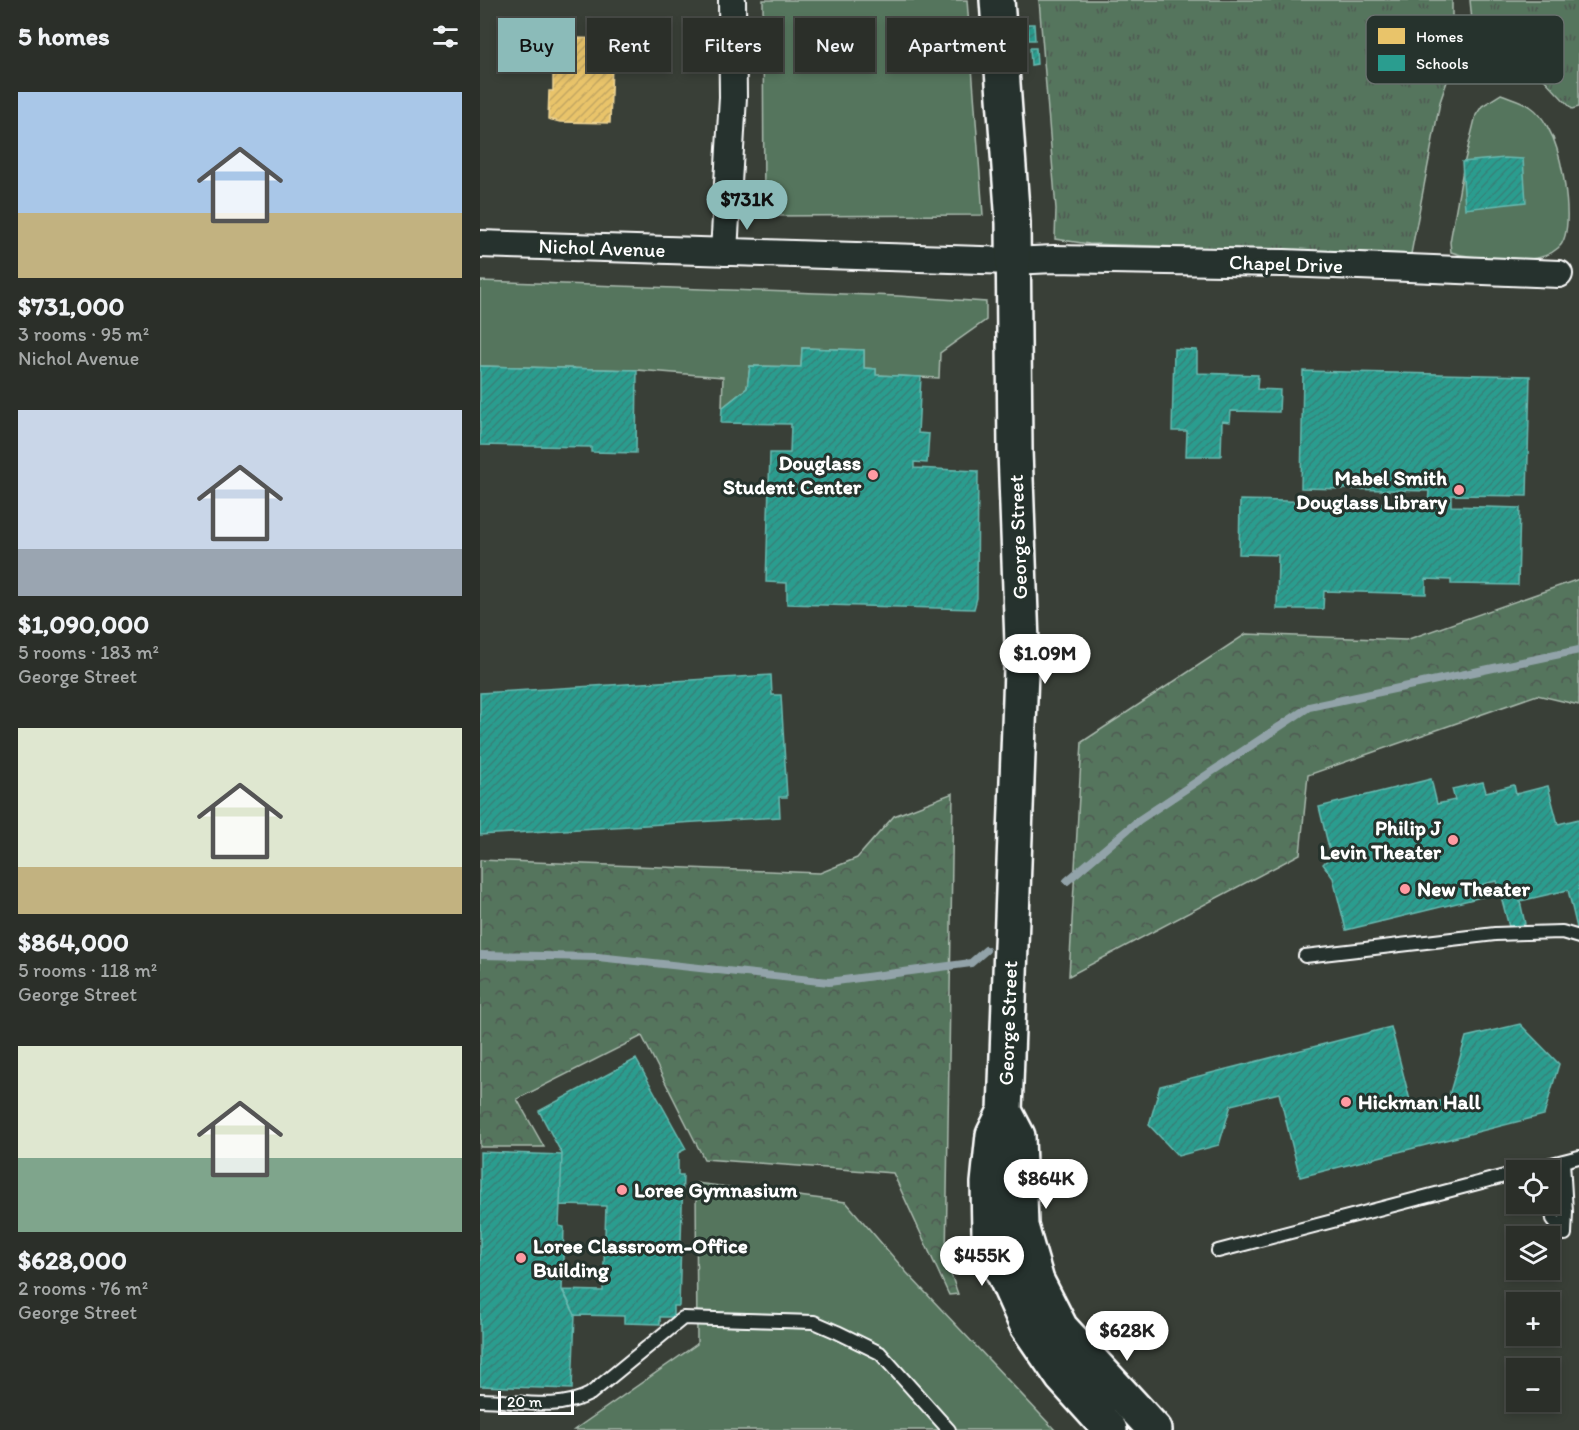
<!DOCTYPE html>
<meta charset="utf-8">
<style>
body{margin:0;font-family:Itim,sans-serif;background:#333731;color:#f1f3f6;height:100vh;display:flex;flex-direction:column;font-size:22px;white-space:nowrap}
*{box-sizing:border-box;margin:0}
p{font-size:20px;color:#a6a9a8}
.icon{flex:none;width:33px;height:33px;fill:none;stroke:currentColor;stroke-width:2;stroke-linecap:round;stroke-linejoin:round}
.map{position:relative;flex:1;overflow:hidden}
.sheet{display:flex;flex-direction:column;background:#2b2f29;width:480px}
.sheet>*{flex:none}
.top-card{position:absolute;left:18px;top:18px;width:570px;height:54px;display:flex;gap:12px}
.fabs{position:absolute;left:1026px;top:1160px;display:grid;gap:12px}
.fabs a{display:grid;place-items:center;width:54px;height:54px;border-radius:0px;background:#2b2f29;box-shadow:0 3px 9px #0003,0 0 0 2px #474a46;font-size:30px}
.scale{position:absolute;left:18px;bottom:15px;width:76px;box-sizing:border-box;padding-left:6px;border:3px solid #fff;border-top:0;font-size:16px;line-height:21px;white-space:nowrap;color:#fff;-webkit-text-stroke:4px #26332d;paint-order:stroke}
.price{position:absolute;translate:-50% -51px;padding:0 14px;border-radius:21px;background:#fff;color:#222;font-size:20px;line-height:39px;filter:drop-shadow(0 2px 3px #0008)}
.price::after{content:'';position:absolute;left:50%;top:36px;width:18px;height:14px;margin-left:-9px;background:inherit;clip-path:polygon(0 0,100% 0,50% 100%)}
.price.current{background:#8bbbb9;color:#111}
ul{padding:0;list-style:none}
li{display:grid;align-content:center;gap:12px;height:318px;padding:0 18px}
li span{display:grid;place-items:center;height:186px;border-radius:0px;color:#555}
li>.icon{margin-inline-start:auto}
span .icon{width:108px;height:108px;fill:#fffc;stroke-width:1}
li b{font-size:26px}
h2{display:flex;justify-content:space-between;align-items:center;height:72px;padding:0 18px;font-size:26px}
.pill{padding:0 21px;border-radius:0px;background:#2b2f29;box-shadow:0 3px 9px #0003,0 0 0 2px #474a46;font-size:21px;line-height:54px}
.pill.current{background:#8bbbb9;color:#111}
main{display:flex;flex:1;min-height:0}
.map>svg:first-child{display:block}
</style>
<main>
<section class="sheet">
<h2>5 homes<svg class="icon" aria-label="filters" viewBox="0 0 24 24"><path d="M4 7h16M4 17h16"/><circle cx="9" cy="7" r="2"/><circle cx="15" cy="17" r="2"/></svg></h2>
<ul>
<li><span style="background:linear-gradient(#a9c7e8 65%,#c2b280 0)"><svg class="icon" aria-label="home" viewBox="0 0 24 24"><path d="M3 11l9-7 9 7M6 9v11h12V9"/></svg></span><div><b>$731,000</b><p>3 rooms · 95 m²</p><p>Nichol Avenue</p></div></li>
<li><span style="background:linear-gradient(#c9d6e8 75%,#9aa5b1 0)"><svg class="icon" aria-label="home" viewBox="0 0 24 24"><path d="M3 11l9-7 9 7M6 9v11h12V9"/></svg></span><div><b>$1,090,000</b><p>5 rooms · 183 m²</p><p>George Street</p></div></li>
<li><span style="background:linear-gradient(#dfe7d0 75%,#c2b280 0)"><svg class="icon" aria-label="home" viewBox="0 0 24 24"><path d="M3 11l9-7 9 7M6 9v11h12V9"/></svg></span><div><b>$864,000</b><p>5 rooms · 118 m²</p><p>George Street</p></div></li>
<li><span style="background:linear-gradient(#dfe7d0 60%,#7fa58c 0)"><svg class="icon" aria-label="home" viewBox="0 0 24 24"><path d="M3 11l9-7 9 7M6 9v11h12V9"/></svg></span><div><b>$628,000</b><p>2 rooms · 76 m²</p><p>George Street</p></div></li>
</ul>
</section>
<div class="map">
<svg width="1099" height="1430" viewBox="0 0 1099 1430">
<defs>
<pattern id="forest-crowns" width="20" height="18" patternUnits="userSpaceOnUse" patternTransform="scale(1.5)"><rect width="20" height="18" fill="#54745d"/><path d="M2 6a3 3 0 1 1 6 0M12 15a3 3 0 1 1 6 0" fill="none" stroke="#4f5a52"/></pattern>
<pattern id="park-tufts" width="24" height="20" patternUnits="userSpaceOnUse" patternTransform="scale(1.5)"><rect width="24" height="20" fill="#54745d"/><path d="M3 7l-1-3M5 7V3M7 7l1-3M15 17l-1-3M17 17v-4M19 17l1-3" fill="none" stroke="#4f5a52"/></pattern>
<pattern id="homes-hatch" width="6" height="6" patternUnits="userSpaceOnUse" patternTransform="scale(1.5)"><rect width="6" height="6" fill="#e9c46a"/><path d="M-1 1l2-2M0 6l6-6M5 7l2-2" fill="none" stroke="#c2a662"/></pattern>
<pattern id="schools-hatch" width="6" height="6" patternUnits="userSpaceOnUse" patternTransform="scale(1.5)"><rect width="6" height="6" fill="#2a9d8f"/><path d="M-1 1l2-2M0 6l6-6M5 7l2-2" fill="none" stroke="#368178"/></pattern>
</defs>
<rect width="100%" height="100%" fill="#393f37"/>
<filter id="ink" filterUnits="userSpaceOnUse"><feTurbulence type="fractalNoise" baseFrequency=".0167" numOctaves="2"/><feDisplacementMap in="SourceGraphic" scale="12" xChannelSelector="R" yChannelSelector="G"/><feConvolveMatrix kernelMatrix="1 2 1 2 8 2 1 2 1" color-interpolation-filters="sRGB"/></filter>
<g filter="url(#ink)">
<path fill="#54745d" stroke="#aabaae" stroke-width="1.5" d="M283,0H487L503,215L284,216Z
M1021,94C1031,98 1043,101 1051,107C1063,115 1073,135 1077,149C1083,169 1096,233 1078,248C1062,262 1040,260 1021,258C1004,257 987,258 971,252L970,242L984,164L996,115L1002,106Z
M0,281L418,296L506,302V320L460,353L459,378L396,375V369L384,368V350L322,348L321,367L270,366L267,388L242,408L243,377L157,370L0,366Z
M216,1183L366,1202L427,1273L575,1430H94L217,1344Z"/>
<path fill="url(#forest-crowns)" stroke="#aabaae" stroke-width="1.5" d="M1099,579V705L1057,695L828,775L820,854L589,976L602,742L766,634L926,640Z
M473,793L466,1260L478,1294L469,1295L413,1173L224,1159L162,1036L37,1099L64,1147H0V860L340,873L377,858L414,816Z"/>
<path fill="url(#park-tufts)" stroke="#aabaae" stroke-width="1.5" d="M559,0H972V67L960,102L931,254L609,244L575,239L576,209Z
M990,0H1099V107L1092,109L1061,76L1028,51L994,42Z"/>
<path fill="url(#homes-hatch)" stroke="#f0d697" stroke-width="1.5" d="M94,38L128,39V63H132L130,123L80,122L68,119L69,91H73V73H94Z"/>
<path fill="url(#schools-hatch)" stroke="#6abab1" stroke-width="1.5" d="M548,24H554L555,40H549Z
M550,48H556L557,64L551,65Z
M1025,158L1043,159L1046,202L985,209L982,162Z
M322,348L384,350V368L396,369V375L441,377L438,433L449,434L447,463L434,462V468L498,471L497,598L494,609L307,604V583L286,582L290,453H310L311,424L241,423L242,408L267,388L270,366L321,367Z
M694,349L717,350V373L778,375L777,389L800,390L799,412L751,411L750,422L742,421L741,456H706L707,431H692Z
M0,366L157,370L156,453L111,452V447L0,445Z
M823,371L1050,376L1047,496L971,495V506L1040,508L1038,585L971,584V580L946,579V594L844,591L843,609H797L798,555L759,554L760,500L948,504L949,491L821,488Z
M291,675L292,695H301L307,797H299L300,817L0,835V693Z
M951,779L957,804L975,800L972,789L1003,782L1006,792L1034,785L1036,794L1068,786L1078,824L1099,819V928H1097L1088,890L1040,901L1045,924L1029,927L1017,881L1003,884L1006,896L866,930L853,878L843,864L851,856L839,807Z
M1040,1024L1079,1064L1064,1115L820,1177L799,1093L751,1105L739,1145L698,1156L669,1125L680,1086L911,1027L932,1108L968,1099L986,1037Z
M156,1059L206,1149L198,1153V1175H203L199,1306H193V1317H180V1324L144,1323V1316L95,1315L83,1290L123,1291L126,1206L80,1205L82,1154L59,1111Z
M0,1152L82,1155L79,1226L84,1227L82,1290L95,1315L92,1389L0,1386Z"/>
<g fill="none" stroke-linecap="round" stroke-linejoin="round">
<path stroke="#92a3a9" stroke-width="8" d="M587,881L659,820L829,707L1099,650
M0,955L118,957L349,982L491,963L506,950"/>
<g stroke="#fff" stroke-width="16">
<path id="lane" d="M825,956L1015,934L1082,932L1099,937
M1083,1161L1086,1212L1085,1234
M1048,1170L1099,1157
M1070,1198L1073,1219L1085,1234
M738,1251L1036,1173
M0,1400C37,1400 76,1412 110,1394L203,1318L334,1322L357,1332L400,1353L469,1430"/>
</g>
<g stroke="#fff" stroke-width="30">
<path id="street" d="M0,244L532,261L574,259L804,263L1079,274
M244,252L253,97L252,0"/>
</g>
<g stroke="#fff" stroke-width="38">
<path id="secondary" d="M517,0L533,223L535,451L542,643L525,1111L538,1136L541,1226L557,1281L581,1328L675,1430
M525,1111L513,1135L508,1183L509,1233L522,1270L547,1326L582,1377L630,1430"/>
</g>
<use href="#lane" stroke="#26332d" stroke-width="12"/>
<use href="#street" stroke="#26332d" stroke-width="26"/>
<use href="#secondary" stroke="#26332d" stroke-width="33"/>
</g>
</g>
<g fill="#ff9aa2" stroke="#26332d" stroke-width="2">
<circle cx="393" cy="475" r="6"/>
<circle cx="979" cy="490" r="6"/>
<circle cx="973" cy="840" r="6"/>
<circle cx="925" cy="889" r="6"/>
<circle cx="866" cy="1102" r="6"/>
<circle cx="142" cy="1190" r="6"/>
<circle cx="41" cy="1258" r="6"/>
</g>
<g text-anchor="middle" stroke-width="6" stroke-linejoin="round" paint-order="stroke">
<g font-size="21" fill="#fff" stroke="#26332d">
<text transform="translate(122 248) rotate(2)" y="7">Nichol Avenue</text>
<text transform="translate(806 264) rotate(2)" y="7">Chapel Drive</text>
<text transform="translate(538 537) rotate(-92)" y="7">George Street</text>
<text transform="translate(528 1023) rotate(-88)" y="7">George Street</text>
</g>
<g font-size="21" font-weight="bold" fill="#fff" stroke="#26332d" text-anchor="start">
<text x="381" y="470" text-anchor="end">Douglass<tspan x="381" dy="24">Student Center</tspan></text>
<text x="967" y="485" text-anchor="end">Mabel Smith<tspan x="967" dy="24">Douglass Library</tspan></text>
<text x="961" y="835" text-anchor="end">Philip J<tspan x="961" dy="24">Levin Theater</tspan></text>
<text x="937" y="896">New Theater</text>
<text x="878" y="1109">Hickman Hall</text>
<text x="154" y="1197">Loree Gymnasium</text>
<text x="53" y="1253">Loree Classroom-Office<tspan x="53" dy="24">Building</tspan></text>
</g>
</g>
<rect x="886" y="15" width="198" height="69" rx="9" fill="#26332d" stroke="#67706c" stroke-width="1.5"/>
<rect x="898" y="28" width="27" height="16" fill="#e9c46a"/>
<rect x="898" y="55" width="27" height="16" fill="#2a9d8f"/>
<g font-size="16" fill="#fff">
<text x="936" y="42">Homes</text>
<text x="936" y="69">Schools</text>
</g>
</svg>
<div class="fabs">
<a><svg class="icon" aria-label="locate" viewBox="0 0 24 24"><circle cx="12" cy="12" r="6"/><path d="M12 2v4M12 18v4M2 12h4M18 12h4"/></svg></a>
<a><svg class="icon" aria-label="layers" viewBox="0 0 24 24"><path d="M12 4l9 5-9 5-9-5zM3 14l9 5 9-5"/></svg></a>
<a>+</a>
<a>−</a>
</div>
<div class="scale">20 m</div>
<b class="price current" style="left:267px;top:231px">$731K</b>
<b class="price" style="left:565px;top:685px">$1.09M</b>
<b class="price" style="left:566px;top:1210px">$864K</b>
<b class="price" style="left:502px;top:1287px">$455K</b>
<b class="price" style="left:647px;top:1362px">$628K</b>
<div class="top-card">
<a class="pill current">Buy</a>
<a class="pill">Rent</a>
<a class="pill">Filters</a>
<a class="pill">New</a>
<a class="pill">Apartment</a>
</div>
</div>
</main>
